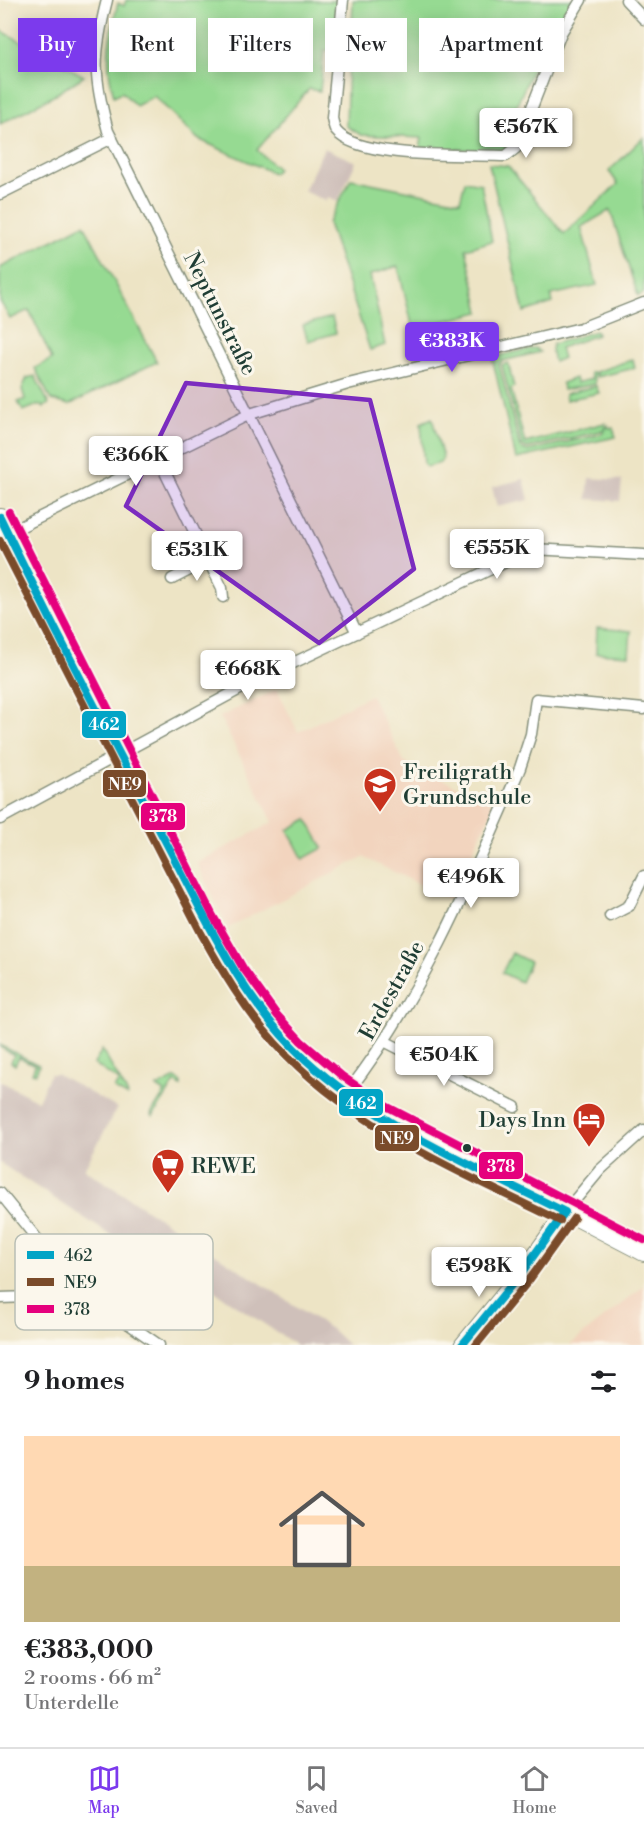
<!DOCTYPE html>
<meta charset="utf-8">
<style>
body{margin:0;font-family:"Libre Bodoni",serif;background:#f6f6f6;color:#202124;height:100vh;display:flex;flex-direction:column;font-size:22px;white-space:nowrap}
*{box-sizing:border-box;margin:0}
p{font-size:20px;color:#757577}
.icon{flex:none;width:33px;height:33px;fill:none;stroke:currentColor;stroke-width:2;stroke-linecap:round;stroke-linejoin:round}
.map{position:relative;height:1345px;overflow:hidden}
.details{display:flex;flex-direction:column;background:#fff;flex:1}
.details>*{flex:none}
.banner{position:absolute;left:18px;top:18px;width:609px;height:54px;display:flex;gap:12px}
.price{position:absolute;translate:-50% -51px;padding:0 14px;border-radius:6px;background:#fff;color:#222;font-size:20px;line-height:39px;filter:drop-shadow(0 2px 3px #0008)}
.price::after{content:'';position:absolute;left:50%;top:36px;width:18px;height:14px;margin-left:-9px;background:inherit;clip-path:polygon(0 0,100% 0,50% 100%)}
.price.current{background:#7c3aed;color:#fff}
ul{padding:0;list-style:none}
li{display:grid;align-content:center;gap:12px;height:318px;padding:0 24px}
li+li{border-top:2px solid #e0e0e0}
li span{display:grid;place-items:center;height:186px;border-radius:0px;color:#555}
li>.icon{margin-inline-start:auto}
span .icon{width:108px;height:108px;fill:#fffc;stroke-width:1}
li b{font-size:26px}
h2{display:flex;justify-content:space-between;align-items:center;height:72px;padding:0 24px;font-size:26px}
.chip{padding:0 21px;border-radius:0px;background:#fff;box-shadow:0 3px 15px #0003;font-size:21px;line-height:54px}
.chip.current{background:#7c3aed;color:#fff}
.menu{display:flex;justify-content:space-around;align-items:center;height:84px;border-top:2px solid #e0e0e0;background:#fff;font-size:16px;color:#757577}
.menu a{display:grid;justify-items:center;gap:3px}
.menu .current{color:#7c3aed}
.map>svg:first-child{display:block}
</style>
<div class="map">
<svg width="644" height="1345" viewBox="0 0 644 1345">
<rect width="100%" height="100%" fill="#fbf7ec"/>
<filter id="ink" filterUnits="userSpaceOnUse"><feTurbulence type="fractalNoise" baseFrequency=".0167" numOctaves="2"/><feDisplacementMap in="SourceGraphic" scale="12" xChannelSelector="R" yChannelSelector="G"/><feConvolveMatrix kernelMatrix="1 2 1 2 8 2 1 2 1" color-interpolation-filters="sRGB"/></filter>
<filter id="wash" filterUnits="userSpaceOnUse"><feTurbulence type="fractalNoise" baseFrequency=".008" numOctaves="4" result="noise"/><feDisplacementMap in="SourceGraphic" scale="24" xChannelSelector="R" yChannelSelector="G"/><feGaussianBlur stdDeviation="1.35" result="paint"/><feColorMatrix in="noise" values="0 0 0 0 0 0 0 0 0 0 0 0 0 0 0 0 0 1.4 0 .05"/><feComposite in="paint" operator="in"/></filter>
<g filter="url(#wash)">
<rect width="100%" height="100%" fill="#ede4c5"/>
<path fill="#f2d4be" d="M277,689L298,732L371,695L404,762L495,804L450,899L363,857L228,928L197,863L273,822L220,717Z
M644,1286V1345H570Z"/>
<path fill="#cfc0ba" d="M324,148L356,162L338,201L328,197L326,201L304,191Z
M589,478L622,480L620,501L587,499Z
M524,479L529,500L497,507L492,487Z
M50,1074H57L117,1108L84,1169L331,1329L348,1345H296L178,1267L155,1264L0,1163V1081L38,1101Z"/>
<path fill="#96da92" stroke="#5a8c63" stroke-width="1.5" d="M126,0L338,1L335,49L324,51L320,91L309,89L257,150L278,169L273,173L198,139L154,96L136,106L122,92L114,96C104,61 109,38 118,3L124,6Z
M353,0H576L566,12L556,31L550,28L514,112L523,115L514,143L503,151L420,148L422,138L361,135L346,126L348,60L362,56L360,31L352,30Z
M0,30L2,31L84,76L53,96L0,124Z
M644,137V293L638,296L610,210L581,227L597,285L551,295L553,303L524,312L489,164L508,166L564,234L618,184L609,171Z
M351,179L460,201L465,181L481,184L492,241L466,249L480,312L436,323V329L414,333L398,266L370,275L385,345L370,350L328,223Z
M84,224L157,362L69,405L51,400L35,368L52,359L29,310L10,319L0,301V268Z
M332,317L336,333L308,341L303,325Z
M596,331L597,335L560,348L563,358L554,362L551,349L553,344Z
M535,348L540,352L502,361L499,365L520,448L528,451L602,434L608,425L609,428H613L616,437L516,459L492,357Z
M633,359L635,368L597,377L596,372Z
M508,363L514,387L511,389L525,443L605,423V428L601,431L528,448L522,446L502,365Z
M594,372L595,384L563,390L562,383L575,378L576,383L592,379L590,373Z
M35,376L49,404L44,407L38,405L23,411L18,402L25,399L22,389L27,378Z
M596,386L599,393L566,400L565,394Z
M432,418L443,458L440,463L427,467L424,465L421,423Z
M597,628L631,631L629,655L596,653Z
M307,819L323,848L303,859L288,830Z
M512,953L530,962L521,982L502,973Z
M0,1045L39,1065L36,1073H32L35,1065L19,1057L15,1065L11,1062L14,1055L0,1047Z
M102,1050L128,1095L127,1096L114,1089L119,1081L94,1064Z
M176,1078L181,1082V1086L175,1082L153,1116L151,1114L165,1092L157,1087Z"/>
</g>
<g filter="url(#ink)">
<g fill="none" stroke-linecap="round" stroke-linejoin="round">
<g stroke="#86907c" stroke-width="13">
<path id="street" d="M107,0C93,55 93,76 108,131L357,633
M343,0L332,118C333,122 334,128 336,131C359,160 469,154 506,156L516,148L561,33L581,0
M626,0L644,19
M0,194L112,138
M159,460L222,588L223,597
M8,533L250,414L348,384L581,328L644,303
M172,579L209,560
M0,819L251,683L533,549L644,555
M610,916L629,906L644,876
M386,1042L515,1107
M347,1093C423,995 471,881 520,768L531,734L536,699L644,709
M0,1193L38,1240L83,1280L87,1295L159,1345
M565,1212L600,1170L644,1130
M0,1298L87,1295"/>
</g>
<g stroke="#86907c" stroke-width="17">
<path id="secondary" d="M462,1345L522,1272L565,1212"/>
</g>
<g stroke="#86907c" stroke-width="20">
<path id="primary" d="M0,517C47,617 98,715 150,813C187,883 217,961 269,1022C301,1059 339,1089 381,1115L644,1252"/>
</g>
<use href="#street" stroke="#fff" stroke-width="10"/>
<use href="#secondary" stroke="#fff" stroke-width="15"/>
<use href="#primary" stroke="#fff" stroke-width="18"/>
<g stroke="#fbf7ec" stroke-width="12">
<path id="bus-1" d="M0,517C52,625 107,731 163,837C204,914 239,998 305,1059C379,1127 476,1167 565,1212
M462,1345L522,1272L565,1212"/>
</g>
<g stroke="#fbf7ec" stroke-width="12">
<path id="bus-2" d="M0,541L201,933C222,971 245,1010 275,1043C351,1127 461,1172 560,1221
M476,1345L530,1279L574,1218"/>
</g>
<g stroke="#fbf7ec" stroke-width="12">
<path id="bus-3" d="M9,512L213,916L243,968L277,1015L301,1041L342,1076L386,1106L644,1240"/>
</g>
<use href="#bus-1" stroke="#02a4c6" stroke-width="8"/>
<use href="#bus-2" stroke="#7a4b2a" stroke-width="8"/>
<use href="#bus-3" stroke="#e5007d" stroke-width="8"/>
</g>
</g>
<path fill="#7b2cbf" fill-opacity="0.2" stroke="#7b2cbf" stroke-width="4.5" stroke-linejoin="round" d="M186,383L370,400L414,569L319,643L126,506Z"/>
<defs>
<g id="school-pin" transform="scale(1.725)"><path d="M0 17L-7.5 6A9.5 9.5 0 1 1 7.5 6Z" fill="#c8321e" stroke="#fbf7ec"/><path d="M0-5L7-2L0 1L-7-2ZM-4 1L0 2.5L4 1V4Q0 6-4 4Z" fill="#fff"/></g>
<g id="hotel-pin" transform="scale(1.725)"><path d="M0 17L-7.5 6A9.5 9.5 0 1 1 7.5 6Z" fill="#c8321e" stroke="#fbf7ec"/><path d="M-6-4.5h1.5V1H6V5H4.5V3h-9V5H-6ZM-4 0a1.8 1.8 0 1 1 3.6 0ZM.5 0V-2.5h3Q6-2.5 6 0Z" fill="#fff"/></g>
<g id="supermarket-pin" transform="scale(1.725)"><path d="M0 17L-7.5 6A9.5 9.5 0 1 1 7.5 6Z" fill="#c8321e" stroke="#fbf7ec"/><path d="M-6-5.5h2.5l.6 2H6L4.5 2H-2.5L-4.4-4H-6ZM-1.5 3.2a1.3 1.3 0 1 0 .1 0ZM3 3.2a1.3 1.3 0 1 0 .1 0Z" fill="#fff"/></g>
</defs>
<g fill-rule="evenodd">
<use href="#school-pin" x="380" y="784"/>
<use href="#hotel-pin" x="589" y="1119"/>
<use href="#supermarket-pin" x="168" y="1165"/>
</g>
<circle fill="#1f3d34" stroke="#fbf7ec" stroke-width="2" cx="467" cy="1148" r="5"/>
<g text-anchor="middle" stroke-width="6" stroke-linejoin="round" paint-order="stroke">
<g font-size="22" fill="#1f3d34" stroke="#fbf7ec">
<text transform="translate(221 313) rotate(63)" y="8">Neptunstraße</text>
<text transform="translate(391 990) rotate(-61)" y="8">Erdestraße</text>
</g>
<g font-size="22" fill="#1f3d34" stroke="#fbf7ec" text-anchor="start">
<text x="403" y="779">Freiligrath<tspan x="403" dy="25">Grundschule</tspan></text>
<text x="566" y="1127" text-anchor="end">Days Inn</text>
<text x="191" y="1173">REWE</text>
</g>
</g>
<rect x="15" y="1234" width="198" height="96" rx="9" fill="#fbf7ec" stroke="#b9bfb5" stroke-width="1.5"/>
<rect x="27" y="1251" width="27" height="8" fill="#02a4c6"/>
<rect x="27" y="1278" width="27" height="8" fill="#7a4b2a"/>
<rect x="27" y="1305" width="27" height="8" fill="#e5007d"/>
<g font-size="16" fill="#1f3d34">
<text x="64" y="1261">462</text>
<text x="64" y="1288">NE9</text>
<text x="64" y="1315">378</text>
</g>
<g stroke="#fbf7ec" stroke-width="2">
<rect x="81" y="710" width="46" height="29" rx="6" fill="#02a4c6"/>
<rect x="102" y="769" width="45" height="29" rx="6" fill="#7a4b2a"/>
<rect x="140" y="802" width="46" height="29" rx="6" fill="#e5007d"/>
<rect x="338" y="1088" width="46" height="29" rx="6" fill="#02a4c6"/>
<rect x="374" y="1124" width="46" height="28" rx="6" fill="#7a4b2a"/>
<rect x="478" y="1151" width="46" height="29" rx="6" fill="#e5007d"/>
</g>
<g font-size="16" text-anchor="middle" font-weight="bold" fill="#fff">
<text x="104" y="730">462</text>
<text x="125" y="790">NE9</text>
<text x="163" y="822">378</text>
<text x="361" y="1109">462</text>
<text x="397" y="1144">NE9</text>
<text x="501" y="1172">378</text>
</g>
</svg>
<b class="price" style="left:526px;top:159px">€567K</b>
<b class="price current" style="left:452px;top:373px">€383K</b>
<b class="price" style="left:136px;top:487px">€366K</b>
<b class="price" style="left:497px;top:580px">€555K</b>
<b class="price" style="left:197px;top:582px">€531K</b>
<b class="price" style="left:248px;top:701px">€668K</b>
<b class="price" style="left:471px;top:909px">€496K</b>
<b class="price" style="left:444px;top:1087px">€504K</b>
<b class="price" style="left:479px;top:1298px">€598K</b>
<div class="banner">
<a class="chip current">Buy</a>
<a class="chip">Rent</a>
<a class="chip">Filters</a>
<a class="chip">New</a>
<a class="chip">Apartment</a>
</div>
</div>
<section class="details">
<h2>9 homes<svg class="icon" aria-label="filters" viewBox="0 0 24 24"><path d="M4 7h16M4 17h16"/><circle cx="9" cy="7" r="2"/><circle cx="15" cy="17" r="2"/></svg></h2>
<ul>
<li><span style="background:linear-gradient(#ffd9b3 70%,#c2b280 0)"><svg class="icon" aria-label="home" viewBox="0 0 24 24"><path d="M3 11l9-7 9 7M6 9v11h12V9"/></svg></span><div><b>€383,000</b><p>2 rooms · 66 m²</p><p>Unterdelle</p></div></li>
</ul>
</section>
<nav class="menu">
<a class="current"><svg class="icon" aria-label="map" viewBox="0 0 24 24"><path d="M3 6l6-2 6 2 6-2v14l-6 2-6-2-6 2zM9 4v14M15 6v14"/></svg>Map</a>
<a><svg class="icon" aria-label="saved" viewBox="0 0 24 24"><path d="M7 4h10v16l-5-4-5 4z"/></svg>Saved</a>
<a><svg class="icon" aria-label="home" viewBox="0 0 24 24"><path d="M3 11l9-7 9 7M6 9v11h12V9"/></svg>Home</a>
</nav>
